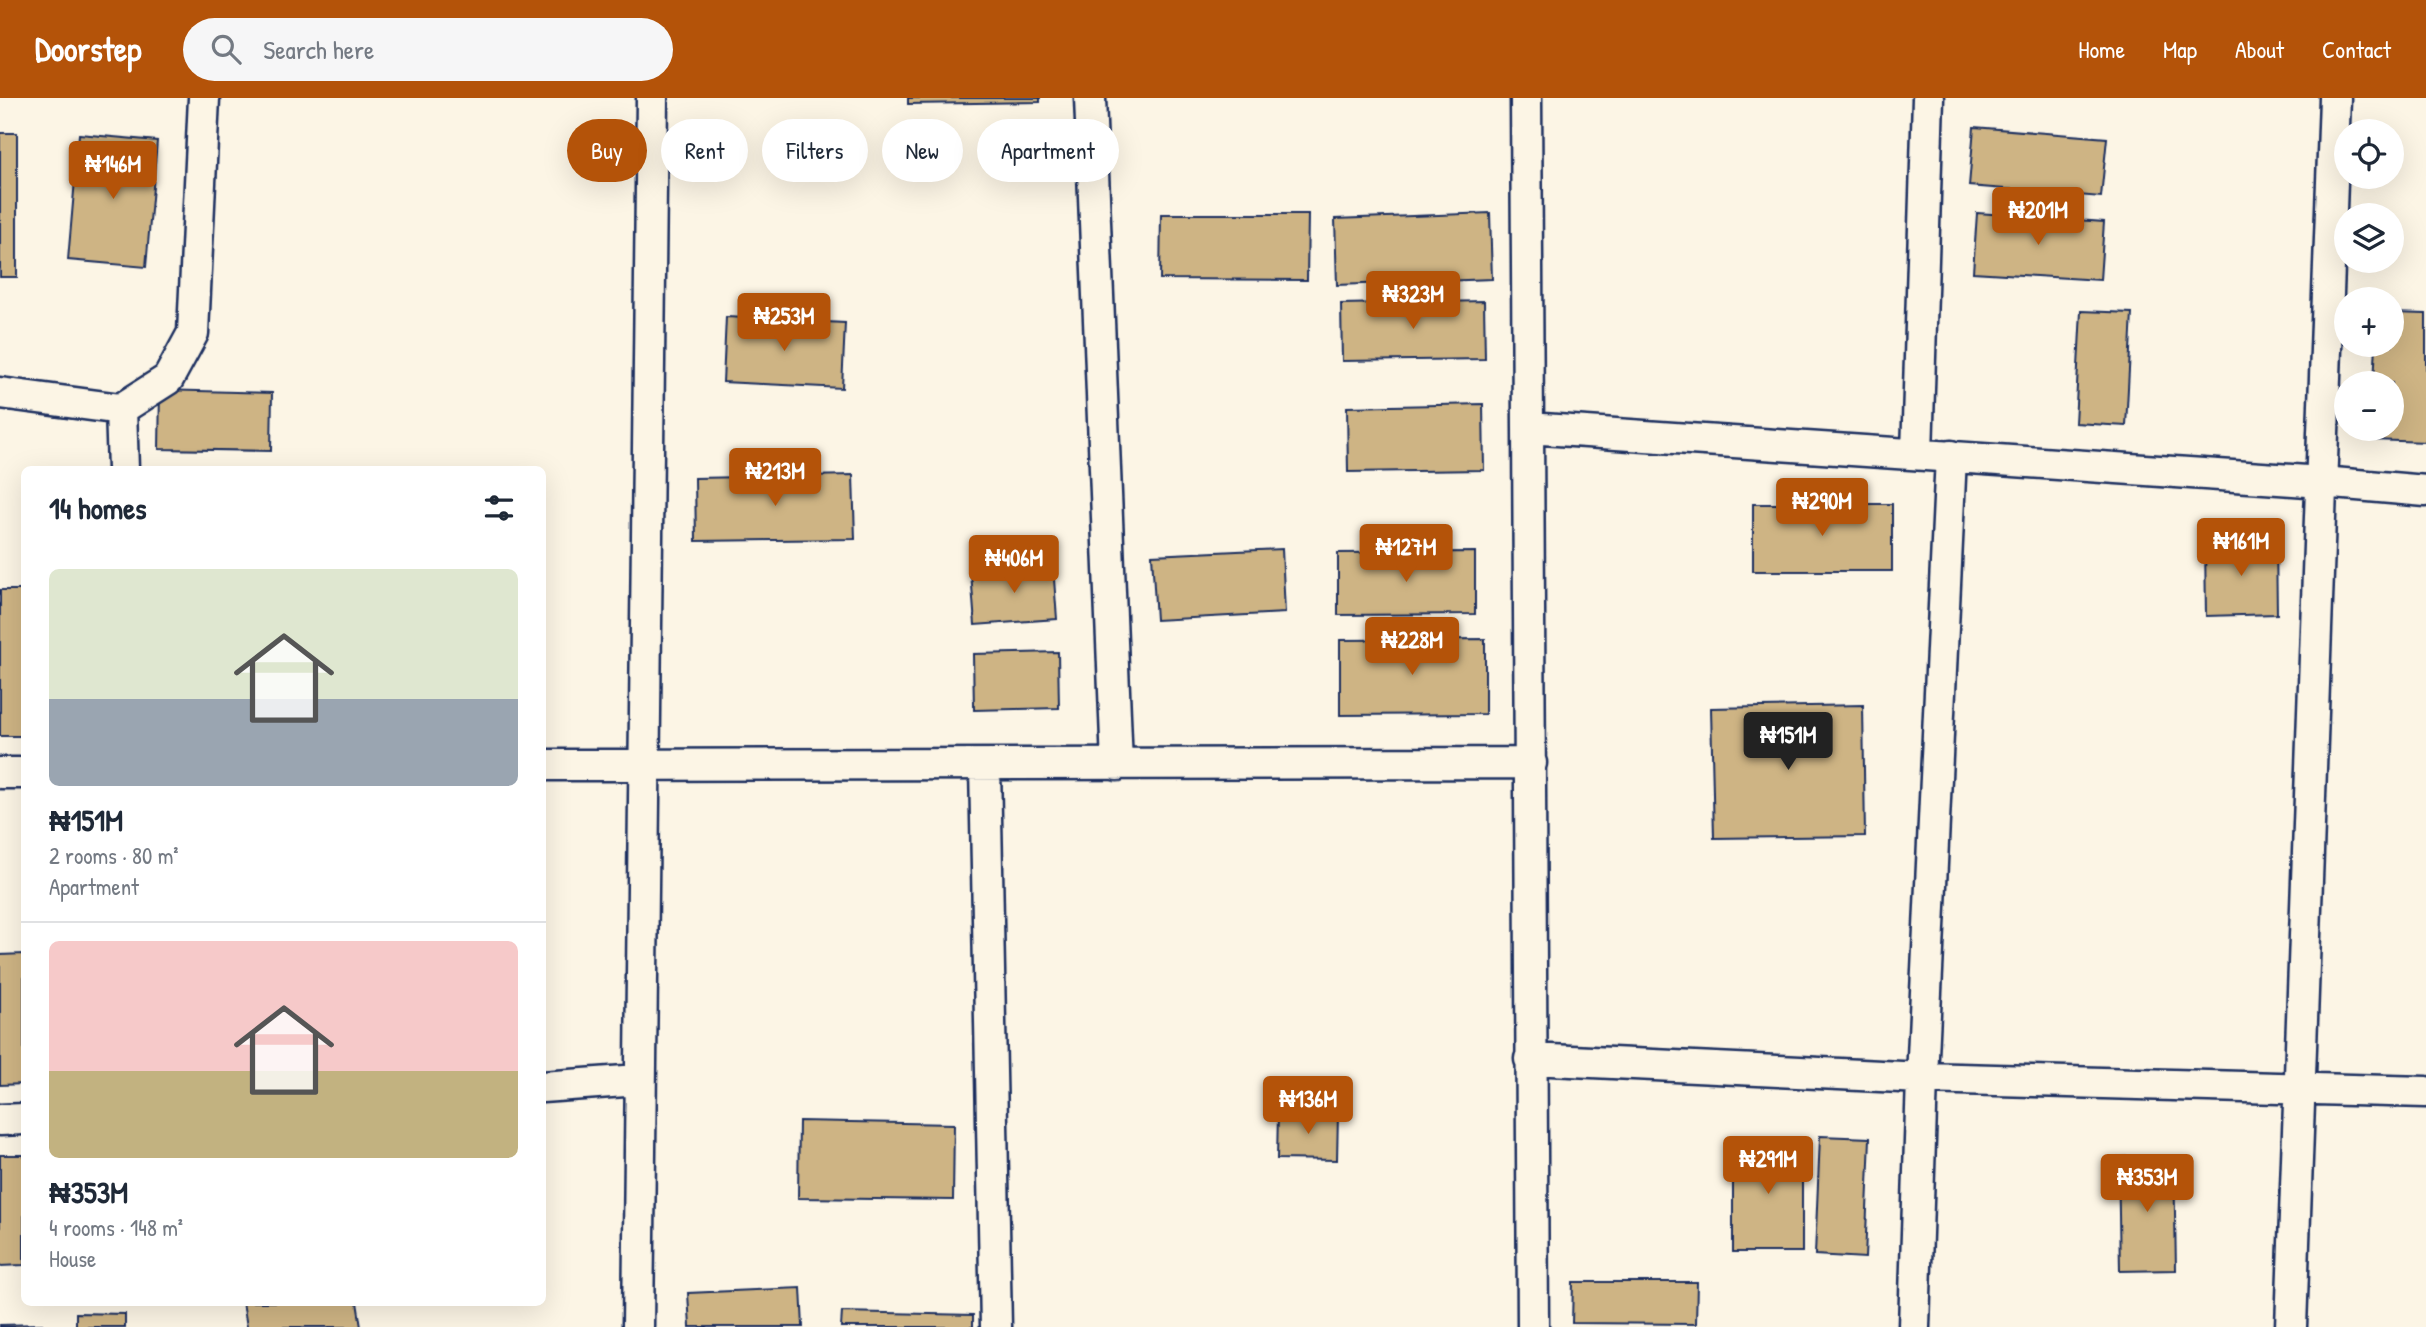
<!DOCTYPE html>
<meta charset="utf-8">
<style>
body{margin:0;font-family:"Patrick Hand",sans-serif;background:#f6f6f7;color:#1f2937;height:100vh;display:flex;flex-direction:column;font-size:26px;white-space:nowrap}
*{box-sizing:border-box;margin:0}
p{font-size:23px;color:#747a83}
.icon{flex:none;width:38px;height:38px;fill:none;stroke:currentColor;stroke-width:2;stroke-linecap:round;stroke-linejoin:round}
.map{position:relative;flex:1;overflow:hidden}
.panel{position:absolute;left:21px;top:368px;width:525px;height:840px;display:flex;flex-direction:column;background:#fff;border-radius:10px;box-shadow:0 7px 28px #0002}
.panel>*{flex:none}
.hud{position:absolute;left:567px;top:21px;width:665px;height:63px;display:flex;gap:14px}
.fabs{position:absolute;left:2334px;top:21px;display:grid;gap:14px}
.fabs a{display:grid;place-items:center;width:70px;height:70px;border-radius:50%;background:#fff;box-shadow:0 7px 28px #0002;font-size:35px}
.price{position:absolute;translate:-50% -60px;padding:0 16px;border-radius:7px;background:#b45309;color:#fff;font-size:23px;line-height:46px;filter:drop-shadow(0 2px 4px #0008)}
.price::after{content:'';position:absolute;left:50%;top:42px;width:21px;height:16px;margin-left:-10px;background:inherit;clip-path:polygon(0 0,100% 0,50% 100%)}
.price.current{background:#222;color:#fff}
ul{padding:0;list-style:none}
li{display:grid;align-content:center;gap:14px;height:371px;padding:0 28px}
li+li{border-top:2px solid #e0e1e3}
li span{display:grid;place-items:center;height:217px;border-radius:10px;color:#555}
li>.icon{margin-inline-start:auto}
span .icon{width:126px;height:126px;fill:#fffc;stroke-width:1}
li b{font-size:30px}
h2{display:flex;justify-content:space-between;align-items:center;height:84px;padding:0 28px;font-size:30px}
.chip{padding:0 24px;border-radius:32px;background:#fff;box-shadow:0 7px 28px #0002;font-size:24px;line-height:63px}
.chip.current{background:#b45309;color:#fff}
header{display:flex;align-items:center;gap:42px;box-sizing:border-box;height:98px;padding:0 35px;background:#b45309;color:#fff}
header strong{font-size:33px}
nav{display:flex;gap:38px;margin-inline-start:auto;font-size:24px}
.search{width:490px;height:63px;background:#f6f6f7;display:flex;align-items:center;gap:18px;box-sizing:border-box;padding:0 24px;border-radius:38px;color:#747a83;font-size:26px}
.map>svg:first-child{display:block}
</style>
<header>
<strong>Doorstep</strong>
<div class="search"><svg class="icon" aria-label="search" viewBox="0 0 24 24"><circle cx="10" cy="10" r="6"/><path d="M15 15l6 6"/></svg>Search here</div>
<nav><a>Home</a><a>Map</a><a>About</a><a>Contact</a></nav>
</header>
<div class="map">
<svg width="2426" height="1229" viewBox="0 0 2426 1229">
<rect width="100%" height="100%" fill="#fcf5e5"/>
<filter id="ink" filterUnits="userSpaceOnUse"><feTurbulence type="fractalNoise" baseFrequency=".0143" numOctaves="2"/><feDisplacementMap in="SourceGraphic" scale="14" xChannelSelector="R" yChannelSelector="G"/><feConvolveMatrix kernelMatrix="1 2 1 2 8 2 1 2 1" color-interpolation-filters="sRGB"/></filter>
<g filter="url(#ink)">
<path fill="#ceb484" stroke="#1b2f5e" stroke-width="2" d="M908,0H1040V4L908,6Z
M1974,29L2107,40L2101,99L1969,88Z
M0,35H17V179H0Z
M79,36L157,43L146,169L68,162Z
M1490,115L1492,181L1337,187L1335,121Z
M1977,115L2104,124L2100,182L1973,174Z
M1161,116H1308L1307,182L1160,181Z
M1484,203L1485,261L1342,263L1341,206Z
M2081,213L2132,215L2126,328L2075,325Z
M2392,215L2426,216V344L2372,342L2373,331H2392V285H2374L2376,247H2392Z
M726,219L845,225L842,290L723,284Z
M160,292L272,295L271,353L159,351Z
M1483,306L1484,372L1348,374L1347,309Z
M853,377L855,441L696,443L695,380Z
M1753,406H1892V473H1753Z
M2276,443L2277,516L2206,518L2205,445Z
M1282,451L1285,515L1156,522L1152,457Z
M1475,454V516L1338,517V455Z
M1053,468L1057,521L975,527L971,474Z
M0,492H24V638H0Z
M1485,541V616L1340,617V542Z
M1058,554L1059,610L974,612L973,556Z
M1863,607L1865,738L1714,740L1711,610Z
M24,856V986L0,987V857Z
M1278,1014L1338,1015L1337,1062L1277,1061Z
M799,1023L954,1026L953,1102L798,1100Z
M1820,1038L1870,1040L1865,1160L1815,1157Z
M1733,1042H1802V1154H1733Z
M0,1057H24V1167L0,1168Z
M2174,1058L2176,1172L2120,1173L2118,1059Z
M1573,1184H1697L1696,1226L1572,1225Z
M801,1190L803,1229H690L688,1195Z
M243,1204H357L361,1229H247Z
M842,1214L973,1217V1229H841Z
M76,1215L125,1216V1229H76Z
M42,1226V1229H0V1227Z"/>
<g fill="none" stroke-linecap="round" stroke-linejoin="round">
<g stroke="#1b2f5e" stroke-width="35">
<path id="street" d="M1090,0L1117,667
M1526,0L1528,330L2322,384L2426,393
M0,295L121,311L168,281L193,235L204,0
M121,311L123,371
M1528,330L1533,1229
M1917,356L1928,0
M542,667L1531,665
M985,668L996,1229
M0,675H24
M1530,961L1922,980L2426,994
M542,989L639,982
M0,1022L24,1021
M638,1229L652,0
M1914,1229L1922,980L1951,358
M2291,1229L2335,0"/>
</g>
<use href="#street" stroke="#fcf5e5" stroke-width="30"/>
</g>
</g>
</svg>
<div class="fabs">
<a><svg class="icon" aria-label="locate" viewBox="0 0 24 24"><circle cx="12" cy="12" r="6"/><path d="M12 2v4M12 18v4M2 12h4M18 12h4"/></svg></a>
<a><svg class="icon" aria-label="layers" viewBox="0 0 24 24"><path d="M12 4l9 5-9 5-9-5zM3 14l9 5 9-5"/></svg></a>
<a>+</a>
<a>−</a>
</div>
<b class="price" style="left:113px;top:103px">₦146M</b>
<b class="price" style="left:2038px;top:149px">₦201M</b>
<b class="price" style="left:1413px;top:233px">₦323M</b>
<b class="price" style="left:784px;top:255px">₦253M</b>
<b class="price" style="left:775px;top:410px">₦213M</b>
<b class="price" style="left:1822px;top:440px">₦290M</b>
<b class="price" style="left:2241px;top:480px">₦161M</b>
<b class="price" style="left:1406px;top:486px">₦127M</b>
<b class="price" style="left:1014px;top:497px">₦406M</b>
<b class="price" style="left:1412px;top:579px">₦228M</b>
<b class="price current" style="left:1788px;top:674px">₦151M</b>
<b class="price" style="left:1308px;top:1038px">₦136M</b>
<b class="price" style="left:1768px;top:1098px">₦291M</b>
<b class="price" style="left:2147px;top:1116px">₦353M</b>
<div class="hud">
<a class="chip current">Buy</a>
<a class="chip">Rent</a>
<a class="chip">Filters</a>
<a class="chip">New</a>
<a class="chip">Apartment</a>
</div>
<section class="panel">
<h2>14 homes<svg class="icon" aria-label="filters" viewBox="0 0 24 24"><path d="M4 7h16M4 17h16"/><circle cx="9" cy="7" r="2"/><circle cx="15" cy="17" r="2"/></svg></h2>
<ul>
<li><span style="background:linear-gradient(#dfe7d0 60%,#9aa5b1 0)"><svg class="icon" aria-label="home" viewBox="0 0 24 24"><path d="M3 11l9-7 9 7M6 9v11h12V9"/></svg></span><div><b>₦151M</b><p>2 rooms · 80 m²</p><p>Apartment</p></div></li>
<li><span style="background:linear-gradient(#f6c9c9 60%,#c2b280 0)"><svg class="icon" aria-label="home" viewBox="0 0 24 24"><path d="M3 11l9-7 9 7M6 9v11h12V9"/></svg></span><div><b>₦353M</b><p>4 rooms · 148 m²</p><p>House</p></div></li>
</ul>
</section>
</div>
